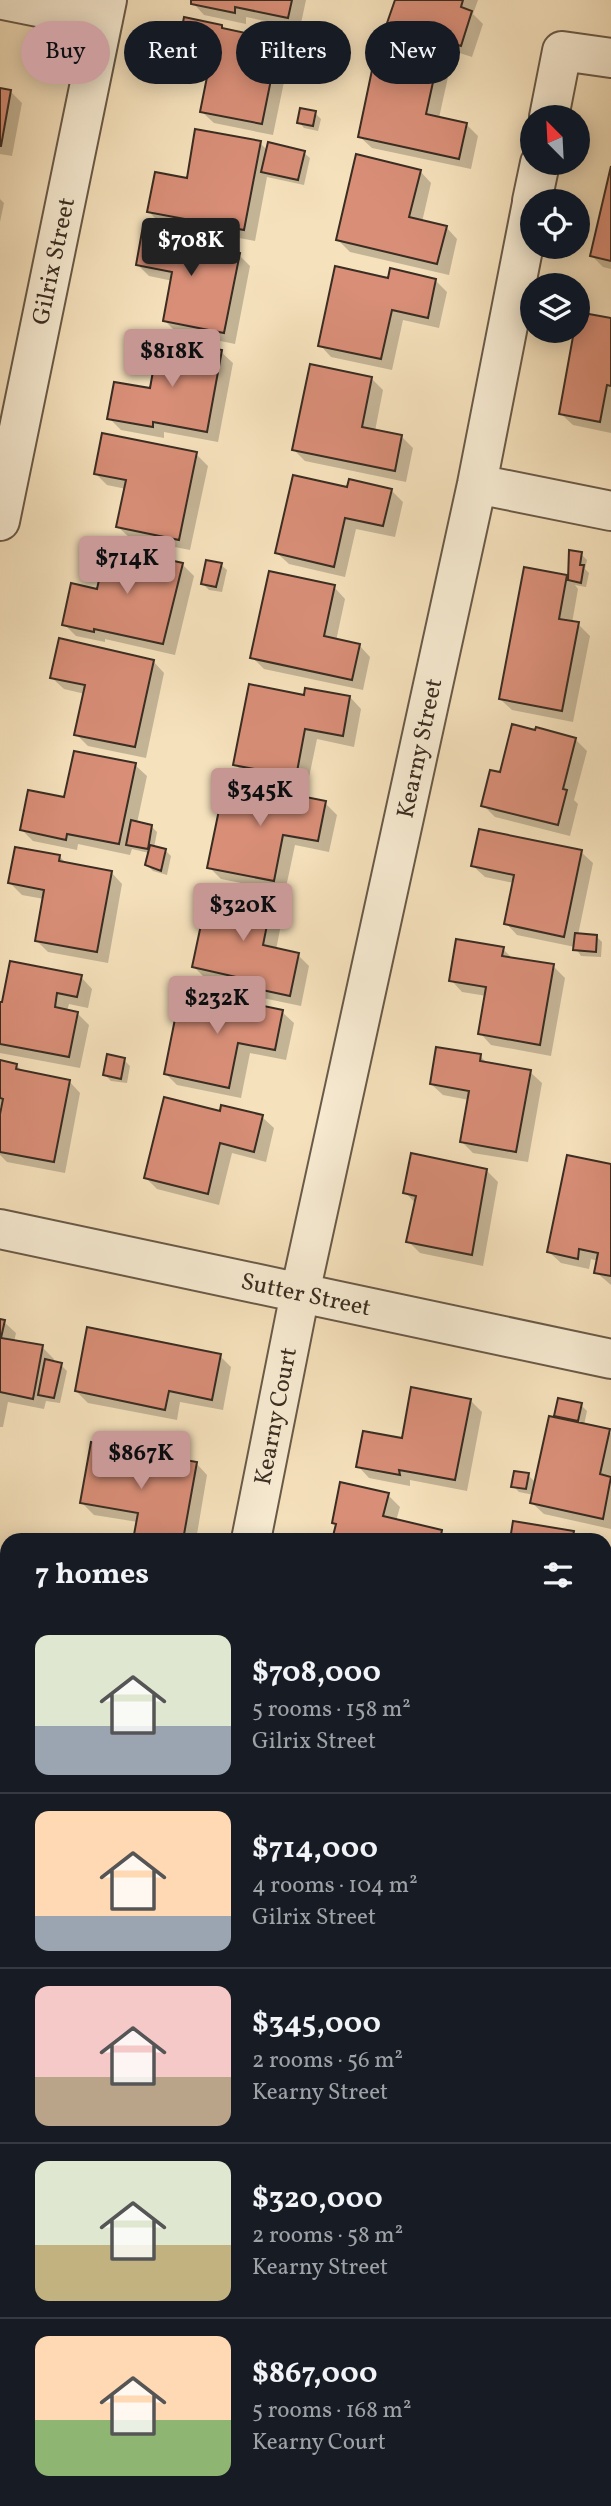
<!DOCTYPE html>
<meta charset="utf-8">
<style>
body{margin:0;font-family:Vollkorn,serif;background:#242831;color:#f1f3f6;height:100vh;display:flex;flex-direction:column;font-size:26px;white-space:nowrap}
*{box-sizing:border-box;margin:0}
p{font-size:23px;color:#9ea1a6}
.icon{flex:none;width:38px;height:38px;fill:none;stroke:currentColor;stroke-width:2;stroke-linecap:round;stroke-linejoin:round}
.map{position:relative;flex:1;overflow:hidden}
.panel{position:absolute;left:0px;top:1533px;width:612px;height:973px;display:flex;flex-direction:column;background:#171b24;border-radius:21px 21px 0 0;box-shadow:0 4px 18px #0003}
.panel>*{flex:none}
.top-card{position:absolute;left:21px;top:21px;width:570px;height:63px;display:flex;gap:14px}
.needle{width:46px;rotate:336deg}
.buttons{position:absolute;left:520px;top:105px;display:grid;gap:14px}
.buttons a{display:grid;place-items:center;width:70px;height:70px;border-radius:50%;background:#171b24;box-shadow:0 4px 18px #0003;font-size:35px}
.price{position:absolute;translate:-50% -60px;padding:0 16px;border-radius:7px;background:#c59692;color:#111;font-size:23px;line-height:46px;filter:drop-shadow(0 2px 4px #0008)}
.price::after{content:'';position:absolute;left:50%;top:42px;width:21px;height:16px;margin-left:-10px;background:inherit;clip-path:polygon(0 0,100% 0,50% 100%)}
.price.selected{background:#222;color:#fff}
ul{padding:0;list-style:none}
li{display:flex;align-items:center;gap:21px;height:175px;padding:0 35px}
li+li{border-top:2px solid #363941}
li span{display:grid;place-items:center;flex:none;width:196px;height:140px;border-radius:14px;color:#555}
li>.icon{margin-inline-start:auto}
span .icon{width:84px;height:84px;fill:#fffc;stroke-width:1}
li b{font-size:30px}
h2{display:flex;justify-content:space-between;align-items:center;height:84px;padding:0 35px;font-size:30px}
.tag{padding:0 24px;border-radius:32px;background:#171b24;box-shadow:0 4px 18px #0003;font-size:24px;line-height:63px}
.tag.selected{background:#c59692;color:#111}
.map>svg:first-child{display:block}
</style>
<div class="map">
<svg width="611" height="2506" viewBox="0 0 611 2506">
<rect width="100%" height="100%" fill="#f5e1bc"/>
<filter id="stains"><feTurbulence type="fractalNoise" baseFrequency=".00286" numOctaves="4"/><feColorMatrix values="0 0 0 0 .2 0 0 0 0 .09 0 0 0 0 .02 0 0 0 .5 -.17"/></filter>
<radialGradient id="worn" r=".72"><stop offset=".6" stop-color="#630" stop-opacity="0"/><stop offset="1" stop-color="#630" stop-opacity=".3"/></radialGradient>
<path fill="#0003" d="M193,0H306L300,28L246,17V24L204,15L193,3Z
M396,0H478L473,14L483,24L472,57L401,34L389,23Z
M222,27L226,31L278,41L290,53L273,135L214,123L202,112L209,75L189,71L177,60Z
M436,66L448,77L439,118L466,124L478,136L471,169L372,148L360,137Z
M0,89L10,91L22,103L12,156L0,154Z
M315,113L321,119L318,131L304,128L299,122Z
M260,143L268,151L304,153L310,158L304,185L267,177L255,241L160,223L149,212L188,180Z
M420,171L431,183L422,222L446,227L457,239L449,275L350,252L338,240Z
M611,174V269L603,267L592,256Z
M0,199L4,203L0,222Z
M188,237L199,247L239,255L250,266L235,344L176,332L165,321L173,281L149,276L137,264Z
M389,280H435L447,292L439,328L403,320L392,370L331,357L320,345Z
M579,314L611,320V433L573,425L561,414Z
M221,352L233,363L218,442L164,432V438L121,430L109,418L151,390Z
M372,379L383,390L375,431L401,436L413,448L406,482L305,461L294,450Z
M196,454L208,466L190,550L130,538L118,527L126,489L107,485L96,474Z
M348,489L391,490L403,502L395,537L356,529L345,577L289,564L277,553Z
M158,549L169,560L182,564L194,576L175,655L105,639V642L76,636L64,624L132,555Z
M581,554L587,560L585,569L589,573L586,587L575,585L578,589L572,623L578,624L590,636L573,722L512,710L500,699L566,577L569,580Z
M221,565L227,570L222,592L209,590L203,584Z
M334,587L345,599L336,641L359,645L370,657L363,690L264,669L252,657Z
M153,661L164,673L146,758L88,746L76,734L85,694L64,689L52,678Z
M305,697H350L361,709L354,747L317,739L307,787L247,776L235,764Z
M575,739L587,751L574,800L578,804L570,836L495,817L483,805L501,774Z
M135,765L147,776L137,823L152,827L157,832L154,848L165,850L171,856L167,875L153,871L147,865L149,853L132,849L130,855L78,844L77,850L33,841L22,830L65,799Z
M325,803L337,815L329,852L295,845L285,892L221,879L209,867Z
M581,852L593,863L578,935L596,936L602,942L601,957L581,956L575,947L517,935L506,923L514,883L485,877L473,866Z
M59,856L67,864L111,872L122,884L108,963L48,952L37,941L44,899L22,895L10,883Z
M272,902L283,914L276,950L298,955L309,966L301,1006L258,997L248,988L205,978L194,967Z
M503,949L513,959L553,966L565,978L551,1056L491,1045L480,1033L487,996L462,992L451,980Z
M81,977L92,989L88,1008L69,1004L67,1011L77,1013L89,1025L80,1068L0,1053V1004Z
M282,1012L294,1023L286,1060L250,1053L241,1098L177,1085L165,1073Z
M480,1056L489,1065L530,1072L542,1083L528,1162L473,1153L461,1141L469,1100L443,1095L431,1084Z
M124,1060L130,1066L127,1083L111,1081L105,1075Z
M0,1062L16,1065L23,1072L69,1081L80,1093L65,1173L7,1162L0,1155V1123L3,1107H0Z
M221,1113L262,1117L274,1128L266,1162L232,1153L219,1205L157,1189L146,1178Z
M611,1166V1285L596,1272L598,1261L591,1259L589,1269L561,1263L549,1252Z
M486,1170L498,1182L483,1266L420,1253L408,1241L416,1204L405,1192Z
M0,1321L4,1322L16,1333L14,1342L42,1347L54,1359L53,1363L61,1365L67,1371L60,1403L46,1401L44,1409L8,1402L3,1427H0Z
M220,1356L231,1367L223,1410L180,1402L177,1420L88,1403L76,1391Z
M470,1400L482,1412L467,1491L410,1480V1486L369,1478L358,1466Z
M581,1405L587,1411L584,1425L611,1433V1529L544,1514L532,1503L534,1495L519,1492L513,1486L528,1475L536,1483L560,1420L556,1415Z
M132,1451L143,1462L141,1475L153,1477L196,1463L207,1475L196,1540H135L138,1522L94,1515L82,1503Z
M388,1495L400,1507L396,1521L441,1531L450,1540H334L337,1526L334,1523Z
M573,1533L580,1540H512Z
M606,1659L611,1665V1748L606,1743Z
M7,1951V1962L2,1954Z
M611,2053V2113L606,2117V2057Z
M611,2255V2309L606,2302V2258Z
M606,2359L611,2369V2426L606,2429Z
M7,2397V2460L0,2464V2401Z
M211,2499H302L304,2503L298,2506H215Z"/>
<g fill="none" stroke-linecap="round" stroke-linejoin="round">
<path stroke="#758474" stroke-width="12" d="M606,1984L611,1980
M0,2313L7,2309"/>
</g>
<path fill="#d88e77" stroke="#3a2d22" stroke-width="2" d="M191,0H292L288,18L235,7V13L191,4Z
M395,0H463L461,7L472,11L461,46L387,23Z
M184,17L222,25V28L279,40L262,124L200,112L209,67L176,60Z
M376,51L437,64L426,114L467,123L459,159L358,137Z
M0,88L11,90L1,146H0Z
M300,108L316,111L313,126L297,123Z
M195,129L261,141L244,230L147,212L155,172L187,178Z
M268,142L305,151L298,180L261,172Z
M356,154L421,170L409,217L447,226L437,264L336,240Z
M611,166V261L590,256Z
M143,226L189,235L188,243L240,253L224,333L163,321L172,272L136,265Z
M335,266L388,278L390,268L436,279L428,318L392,310L381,359L318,346Z
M578,312L611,318V386L607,385L600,422L559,414L574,331H578Z
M159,338L222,350L207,432L153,422V427L107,419L114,382L150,388Z
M310,364L372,377L362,427L402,435L395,471L292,450Z
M102,433L197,452L179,540L116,527L126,480L94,474Z
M293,475L347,487L349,479L392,489L383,526L345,518L334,567L275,553Z
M133,542L159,547L156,557L183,563L163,644L94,629V632L62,625L71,583L97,589L106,548L131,553Z
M569,550L582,552L580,565H584L581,583L568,580Z
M206,560L222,563L216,587L201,584Z
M524,567L567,575L559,619L579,622L562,711L499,699Z
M269,571L335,585L324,636L360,644L352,680L250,658Z
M59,638L154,660L135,747L74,735L85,685L50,678Z
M249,684L304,695L305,688L350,696L343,736L305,729L296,777L233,765Z
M512,724L535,730L536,727L576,738L563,789L567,790L558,825L481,806L490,770L500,772Z
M74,751L136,763L119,844L67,834L66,840L20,830L28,790L64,797Z
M225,781L326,801L318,841L283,835L274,881L207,868Z
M131,820L152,825L148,849L126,845Z
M479,829L582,850L564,937L504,924L514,875L471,866Z
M150,845L166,849L161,871L145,865Z
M15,847L60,855L59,861L112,871L97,952L35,941L44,890L8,883Z
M209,887L272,900L263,945L299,953L290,996L244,986L245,979L192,967Z
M575,933L597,935L596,952L573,950Z
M456,939L504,947L502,956L554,964L540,1045L478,1034L486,987L449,981Z
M10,961L82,975L77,997L57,993L55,1007L78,1012L69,1057L0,1044V1002H2Z
M181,989L283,1010L275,1050L238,1043L229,1088L164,1074Z
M436,1047L481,1054L480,1061L531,1070L516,1152L460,1142L469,1091L430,1084Z
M107,1054L125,1058L121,1079L103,1075Z
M0,1060L17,1064L16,1069L70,1080L54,1162L0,1152V1114L3,1099L0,1098Z
M164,1097L220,1111L221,1105L263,1115L254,1152L220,1143L208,1194L144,1178Z
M411,1153L487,1169L472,1255L406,1242L416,1196L403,1193Z
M567,1155L611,1164V1276L594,1273L598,1253L579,1249L578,1259L547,1252Z
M0,1319L5,1320L1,1338L43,1345L33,1399L0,1392Z
M87,1327L221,1354L212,1400L169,1391L165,1410L75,1391Z
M45,1359L62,1363L54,1398L38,1395Z
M411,1387L471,1399L455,1480L399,1470L400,1475L356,1467L363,1431L402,1438Z
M558,1398L582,1403L578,1421L554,1416Z
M549,1416L610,1429L600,1474L611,1477L603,1519L530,1503Z
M91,1442L133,1449L129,1471L152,1475L155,1455L197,1462L183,1540H133L138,1513L80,1503Z
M514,1471L529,1473L526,1489L511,1487Z
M340,1482L389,1493L383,1516L442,1530L440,1540H332L336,1524L332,1523Z
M513,1521L574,1531L572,1540H510Z
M606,1658L611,1664V1684L606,1689Z
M606,1690L611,1696V1735L606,1740Z
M611,2051V2094L606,2098V2055Z
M611,2253V2304L606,2307V2256Z
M7,2395V2436L0,2440V2399Z
M209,2499H256L244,2506H213Z
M365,2499H379L383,2506H353Z
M548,2499H569L573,2506H535Z"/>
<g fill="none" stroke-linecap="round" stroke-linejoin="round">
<g stroke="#695a48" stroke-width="42">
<path id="minor" d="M3,0L103,20
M549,117L562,51L611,58
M532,201L540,163
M477,484L611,511
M0,521L107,0
M0,1229L611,1359
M251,1540L300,1293L477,484L532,203
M606,2122L611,2118
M0,2475L7,2471
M128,2499L132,2506"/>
</g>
<use href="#minor" stroke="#f8ecd3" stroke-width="38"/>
</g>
<g text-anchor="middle" stroke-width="5" stroke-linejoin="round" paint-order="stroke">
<g font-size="24" fill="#3a2d22" stroke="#f8ecd3">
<text transform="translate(53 261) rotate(-78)" y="8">Gilrix Street</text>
<text transform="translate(419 748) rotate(-78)" y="8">Kearny Street</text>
<text transform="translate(306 1294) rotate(12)" y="8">Sutter Street</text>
<text transform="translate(275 1416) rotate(-79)" y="8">Kearny Court</text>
</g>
</g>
<rect width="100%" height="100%" filter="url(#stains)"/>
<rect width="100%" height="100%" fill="url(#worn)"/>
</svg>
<div class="buttons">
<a><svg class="needle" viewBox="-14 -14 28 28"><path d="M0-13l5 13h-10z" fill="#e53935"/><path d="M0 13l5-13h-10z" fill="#9ea1a6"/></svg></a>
<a><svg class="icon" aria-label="locate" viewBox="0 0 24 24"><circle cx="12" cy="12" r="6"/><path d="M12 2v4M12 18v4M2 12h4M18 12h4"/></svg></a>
<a><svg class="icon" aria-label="layers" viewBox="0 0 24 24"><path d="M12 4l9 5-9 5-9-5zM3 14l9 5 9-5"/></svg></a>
</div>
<b class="price selected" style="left:191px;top:278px">$708K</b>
<b class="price" style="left:172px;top:389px">$818K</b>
<b class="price" style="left:127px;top:596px">$714K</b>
<b class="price" style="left:260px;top:828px">$345K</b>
<b class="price" style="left:243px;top:943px">$320K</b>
<b class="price" style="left:217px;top:1036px">$232K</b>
<b class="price" style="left:141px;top:1491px">$867K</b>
<div class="top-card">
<a class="tag selected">Buy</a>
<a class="tag">Rent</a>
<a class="tag">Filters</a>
<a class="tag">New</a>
</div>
<section class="panel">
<h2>7 homes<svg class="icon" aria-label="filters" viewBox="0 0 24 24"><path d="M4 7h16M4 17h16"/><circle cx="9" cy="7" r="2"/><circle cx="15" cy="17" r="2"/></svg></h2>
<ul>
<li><span style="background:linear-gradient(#dfe7d0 65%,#9aa5b1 0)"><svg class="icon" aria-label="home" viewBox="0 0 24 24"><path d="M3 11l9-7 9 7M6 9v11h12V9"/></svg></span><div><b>$708,000</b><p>5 rooms · 158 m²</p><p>Gilrix Street</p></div></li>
<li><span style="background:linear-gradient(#ffd9b3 75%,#9aa5b1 0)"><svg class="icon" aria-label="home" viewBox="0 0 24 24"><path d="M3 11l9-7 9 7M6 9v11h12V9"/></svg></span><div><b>$714,000</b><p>4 rooms · 104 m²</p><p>Gilrix Street</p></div></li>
<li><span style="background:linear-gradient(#f6c9c9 65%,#b9a48a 0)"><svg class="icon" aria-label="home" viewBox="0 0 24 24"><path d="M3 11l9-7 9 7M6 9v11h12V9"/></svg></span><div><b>$345,000</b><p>2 rooms · 56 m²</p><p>Kearny Street</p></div></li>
<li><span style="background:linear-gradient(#dfe7d0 60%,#c2b280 0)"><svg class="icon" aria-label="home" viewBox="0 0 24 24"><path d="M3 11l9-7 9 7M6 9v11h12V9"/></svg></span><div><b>$320,000</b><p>2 rooms · 58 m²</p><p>Kearny Street</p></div></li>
<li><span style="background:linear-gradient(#ffd9b3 60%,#8fb573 0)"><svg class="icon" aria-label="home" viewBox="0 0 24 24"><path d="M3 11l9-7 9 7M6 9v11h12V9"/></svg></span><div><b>$867,000</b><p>5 rooms · 168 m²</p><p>Kearny Court</p></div></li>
</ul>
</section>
</div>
